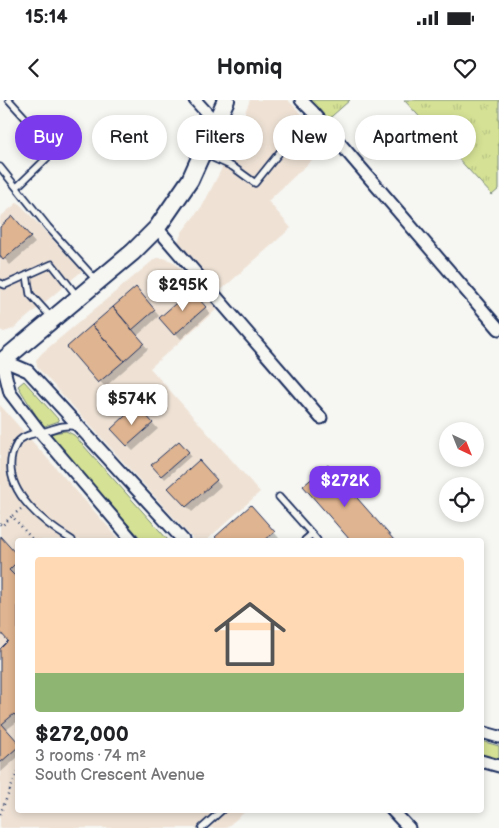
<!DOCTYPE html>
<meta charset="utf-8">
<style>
body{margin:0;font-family:"Balsamiq Sans",sans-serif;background:#f2f2f2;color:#202124;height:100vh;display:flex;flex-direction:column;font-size:19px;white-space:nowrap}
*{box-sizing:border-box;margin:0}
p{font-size:16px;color:#757577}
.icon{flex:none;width:28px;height:28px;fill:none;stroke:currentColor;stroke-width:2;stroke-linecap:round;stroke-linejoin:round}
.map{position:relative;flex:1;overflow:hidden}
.details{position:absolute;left:15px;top:438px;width:469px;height:275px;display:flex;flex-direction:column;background:#fff;border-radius:5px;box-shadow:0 2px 8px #0003}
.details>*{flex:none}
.top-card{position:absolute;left:15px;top:15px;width:470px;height:45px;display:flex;gap:10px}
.needle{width:32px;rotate:137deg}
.fabs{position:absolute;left:439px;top:322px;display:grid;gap:10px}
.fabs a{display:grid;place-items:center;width:45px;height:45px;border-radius:50%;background:#fff;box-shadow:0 2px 8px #0003;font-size:25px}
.price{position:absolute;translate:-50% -42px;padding:0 11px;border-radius:10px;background:#fff;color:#222;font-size:16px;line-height:32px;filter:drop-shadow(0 1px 2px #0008)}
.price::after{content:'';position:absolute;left:50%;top:30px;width:15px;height:11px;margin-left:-8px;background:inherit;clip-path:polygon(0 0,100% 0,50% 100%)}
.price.on{background:#7c3aed;color:#fff}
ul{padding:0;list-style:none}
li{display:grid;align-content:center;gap:10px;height:265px;padding:0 20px}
li span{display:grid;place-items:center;height:155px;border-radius:5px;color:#555}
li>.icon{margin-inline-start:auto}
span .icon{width:90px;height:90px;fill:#fffc;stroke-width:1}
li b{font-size:21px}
.tag{padding:0 18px;border-radius:22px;background:#fff;box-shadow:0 2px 8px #0003;font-size:18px;line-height:45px}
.tag.on{background:#7c3aed;color:#fff}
.status{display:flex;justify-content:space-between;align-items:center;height:35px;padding:0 25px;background:#fff;direction:ltr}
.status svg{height:14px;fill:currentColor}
header{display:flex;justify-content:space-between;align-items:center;height:65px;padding:0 20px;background:#fff;font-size:22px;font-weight:700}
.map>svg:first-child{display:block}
</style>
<div class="status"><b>15:14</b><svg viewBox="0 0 49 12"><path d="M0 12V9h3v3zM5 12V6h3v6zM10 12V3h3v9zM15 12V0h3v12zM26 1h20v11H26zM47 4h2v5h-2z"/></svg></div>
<header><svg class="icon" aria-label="back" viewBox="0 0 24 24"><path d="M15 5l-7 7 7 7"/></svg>Homiq<svg class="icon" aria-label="heart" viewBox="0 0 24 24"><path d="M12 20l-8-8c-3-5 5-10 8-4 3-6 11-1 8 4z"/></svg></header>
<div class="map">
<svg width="499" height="728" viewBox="0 0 499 728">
<defs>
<pattern id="park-tufts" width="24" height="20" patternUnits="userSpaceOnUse" patternTransform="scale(1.25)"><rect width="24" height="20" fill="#d5e295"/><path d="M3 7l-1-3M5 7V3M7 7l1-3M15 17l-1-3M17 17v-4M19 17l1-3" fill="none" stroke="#b6c283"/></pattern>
</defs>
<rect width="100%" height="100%" fill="#f6f6f2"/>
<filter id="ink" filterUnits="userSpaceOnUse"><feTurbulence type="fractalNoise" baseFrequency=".02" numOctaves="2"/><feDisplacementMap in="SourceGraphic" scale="10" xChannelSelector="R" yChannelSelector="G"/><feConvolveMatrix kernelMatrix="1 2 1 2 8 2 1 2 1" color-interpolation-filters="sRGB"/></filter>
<g filter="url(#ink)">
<path fill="#efe2d5" d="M250,0H288L330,43L268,101L291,128L220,191L183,150L178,142L182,132L203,105L224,64Z
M18,102L82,171L13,229L4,232L0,230V117Z
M156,158H164L174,162L217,209L150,268L260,392L207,440H194L37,267L36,260L42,253Z
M0,305L120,440H18V710H247L226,728H0Z"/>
<path fill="#d5e295" stroke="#78887a" d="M24,281L58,319L59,321L45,326L42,325L18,286Z
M66,331L74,335L168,440H142L50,336L53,333Z
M481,641L499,646V660L481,656Z"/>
<path fill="url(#park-tufts)" stroke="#78887a" d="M298,0H350L323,24Z
M404,0H499V89L492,95Z"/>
<path fill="#0003" d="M18,123L35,143L10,165L0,154V129Z
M141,194L159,216L137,236L148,249L105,287L69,247Z
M196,197L210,213L181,239L161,218Z
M143,312L158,329L133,351L127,345Z
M179,342L191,356L165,379L153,365Z
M204,367L221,386L192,412L170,388Z
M257,412L279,438L277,440H220Z
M0,437L18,457V472L13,476L18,480V621L6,630L18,643V657L0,673V550L9,541L0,530Z"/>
<path fill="#dfb490" stroke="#1b2f5e" d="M13,116L31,137L3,160L0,156V127Z
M136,187L155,210L132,230L113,207Z
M191,190L206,207L174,235L159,218Z
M113,207L144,243L124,261L92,225Z
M92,225L124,261L98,283L67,247Z
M137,305L153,323L127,346L111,329Z
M179,341L189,352L161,376L151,365Z
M199,360L217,380L186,407L168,388Z
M328,365L394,440H350L303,386Z
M251,405L275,432L265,440H218L215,437Z
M0,436L18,456V461L9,470L18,479V618L14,614L2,624L18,642V647L0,663V549L8,541L0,532Z"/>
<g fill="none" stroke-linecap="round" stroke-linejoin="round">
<g stroke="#1b2f5e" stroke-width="9">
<path id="service" d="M9,0L39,33L51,54L17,87
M204,54L233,67L255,83L287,43
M0,67L48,127L96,180
M27,175L30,194L51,217
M0,183L5,185L52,164L77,196
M279,397L312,434
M72,440C45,424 3,392 12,355C14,349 16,342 21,339C27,334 36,333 43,332C53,329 66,323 76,327
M305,440L312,434L317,440
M202,728L222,710"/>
</g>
<g stroke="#1b2f5e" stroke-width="15">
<path id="minor" d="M195,0L216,23
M301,0L313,12L499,229
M157,128L321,318
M0,259L28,271L183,440
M2,261L10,293L40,332L132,440
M481,632L499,637
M481,661L499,666
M392,710L409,728"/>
</g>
<g stroke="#1b2f5e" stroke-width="20">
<path id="secondary" d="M0,263L133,152L157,128L190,80L226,0"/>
</g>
<path stroke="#1b2f5e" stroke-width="2.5" stroke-dasharray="1 4" stroke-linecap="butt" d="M21,409L12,416L33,440
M0,424L2,426L12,416
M0,714L18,671"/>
<use href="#service" stroke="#f6f6f2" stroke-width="5.5"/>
<use href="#minor" stroke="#f6f6f2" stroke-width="11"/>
<use href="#secondary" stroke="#f6f6f2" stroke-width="16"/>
</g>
</g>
</svg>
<div class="fabs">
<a><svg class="needle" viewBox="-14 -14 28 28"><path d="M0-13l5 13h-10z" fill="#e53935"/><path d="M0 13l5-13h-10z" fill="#757577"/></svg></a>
<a><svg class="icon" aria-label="locate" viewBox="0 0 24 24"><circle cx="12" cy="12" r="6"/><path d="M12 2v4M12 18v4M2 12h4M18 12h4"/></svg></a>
</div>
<b class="price" style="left:183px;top:212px">$295K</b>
<b class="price" style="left:132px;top:326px">$574K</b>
<b class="price on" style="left:345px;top:408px">$272K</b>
<div class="top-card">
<a class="tag on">Buy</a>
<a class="tag">Rent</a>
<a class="tag">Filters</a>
<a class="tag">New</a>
<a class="tag">Apartment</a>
</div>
<section class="details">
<ul>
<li><span style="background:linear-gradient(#ffd9b3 75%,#8fb573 0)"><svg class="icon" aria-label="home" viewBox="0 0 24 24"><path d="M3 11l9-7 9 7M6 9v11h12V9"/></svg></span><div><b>$272,000</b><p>3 rooms · 74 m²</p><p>South Crescent Avenue</p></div></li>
</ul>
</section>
</div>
